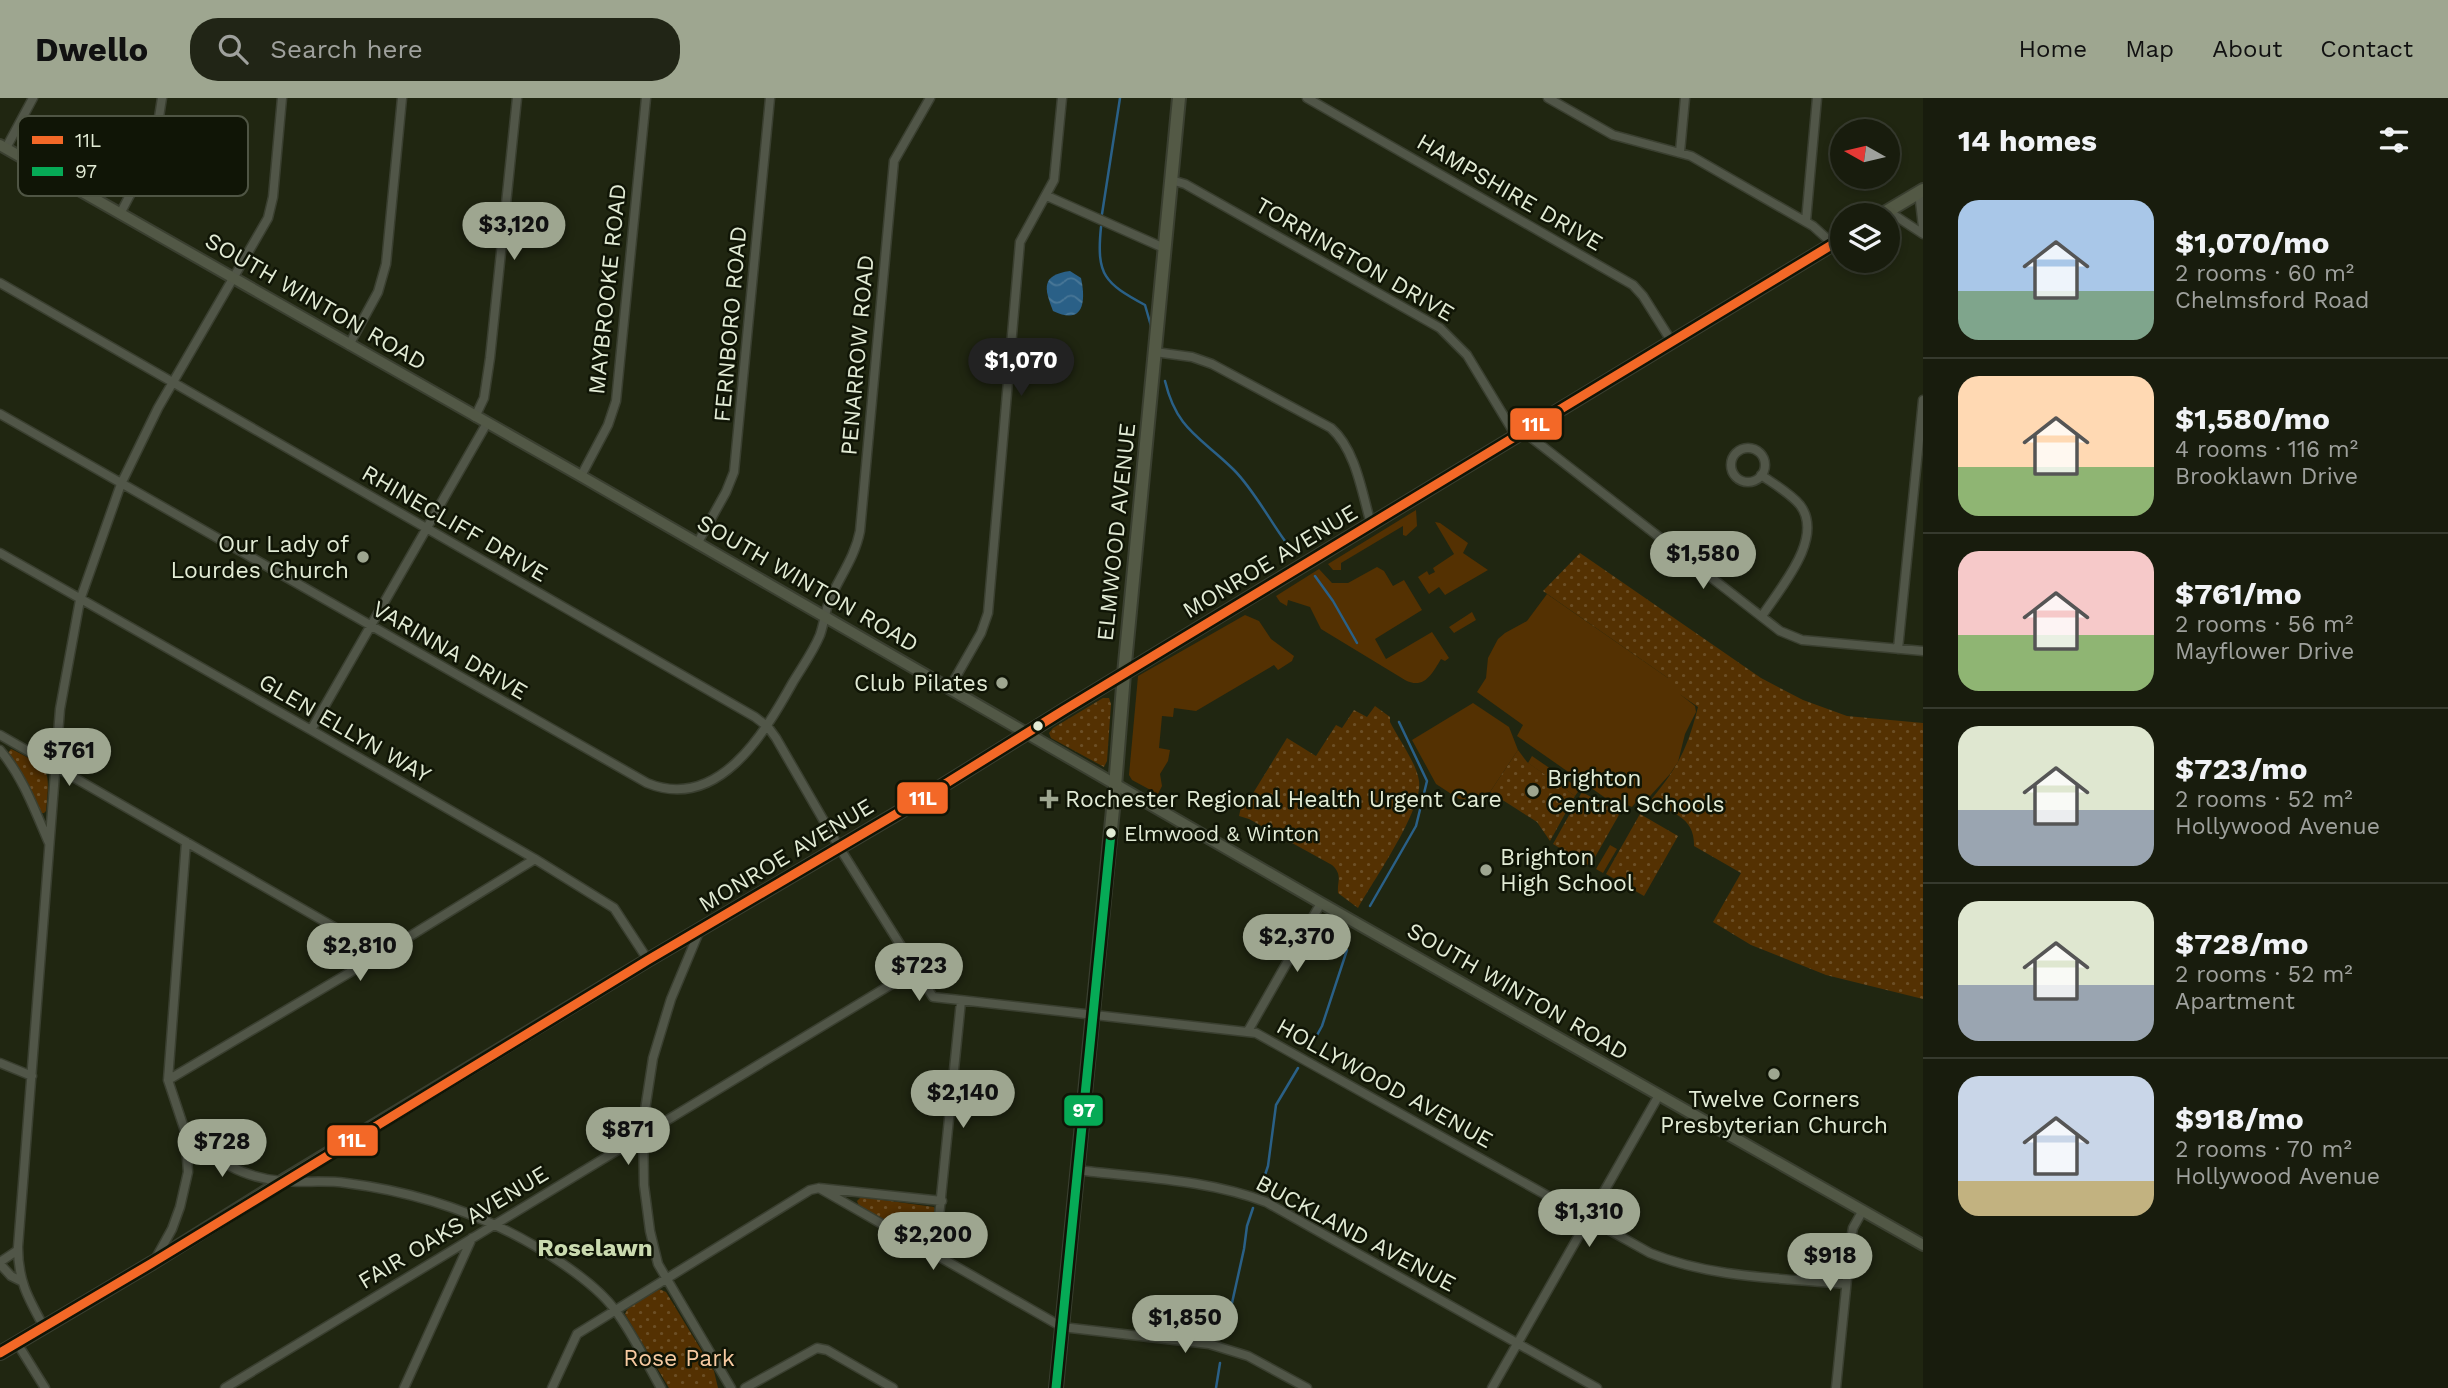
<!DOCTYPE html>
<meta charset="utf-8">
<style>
body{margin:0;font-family:"Work Sans",sans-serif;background:#212516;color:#f1f3f6;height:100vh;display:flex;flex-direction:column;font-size:26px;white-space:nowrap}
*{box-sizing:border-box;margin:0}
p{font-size:23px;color:#9fa19d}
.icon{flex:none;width:38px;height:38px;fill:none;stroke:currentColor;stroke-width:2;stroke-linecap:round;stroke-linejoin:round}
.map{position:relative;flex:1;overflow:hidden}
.details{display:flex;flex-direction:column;background:#181c0d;width:525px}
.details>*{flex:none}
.needle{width:46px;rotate:278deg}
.buttons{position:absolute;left:1830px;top:21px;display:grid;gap:14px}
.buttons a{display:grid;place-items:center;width:70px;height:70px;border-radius:50%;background:#181c0d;box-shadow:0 4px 10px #0003,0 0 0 2px #363a2e;font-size:35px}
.price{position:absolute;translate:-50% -60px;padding:0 16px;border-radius:24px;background:#9ea690;color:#111;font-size:23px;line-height:46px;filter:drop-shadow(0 2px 4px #0008)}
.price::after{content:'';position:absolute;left:50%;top:42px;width:21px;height:16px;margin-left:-10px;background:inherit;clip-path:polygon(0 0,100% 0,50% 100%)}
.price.active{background:#222;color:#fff}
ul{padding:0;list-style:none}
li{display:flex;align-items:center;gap:21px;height:175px;padding:0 35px}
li+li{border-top:2px solid #363a2e}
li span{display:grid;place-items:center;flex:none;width:196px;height:140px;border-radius:21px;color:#555}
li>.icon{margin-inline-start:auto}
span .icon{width:84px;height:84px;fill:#fffc;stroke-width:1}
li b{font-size:30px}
h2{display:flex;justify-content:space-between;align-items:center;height:84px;padding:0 35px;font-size:30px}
header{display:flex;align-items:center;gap:42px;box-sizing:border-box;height:98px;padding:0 35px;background:#9ea690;color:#111}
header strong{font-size:33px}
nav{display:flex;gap:38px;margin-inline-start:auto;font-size:24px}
.search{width:490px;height:63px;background:#212516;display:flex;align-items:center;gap:18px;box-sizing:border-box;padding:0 24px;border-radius:28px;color:#9fa19d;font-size:26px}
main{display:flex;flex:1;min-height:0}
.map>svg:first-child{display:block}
</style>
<header>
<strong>Dwello</strong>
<div class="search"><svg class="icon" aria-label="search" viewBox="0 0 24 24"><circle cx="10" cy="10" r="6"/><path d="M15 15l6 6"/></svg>Search here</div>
<nav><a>Home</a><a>Map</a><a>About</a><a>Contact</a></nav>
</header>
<main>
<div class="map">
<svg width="1923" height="1290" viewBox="0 0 1923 1290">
<defs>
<pattern id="park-dots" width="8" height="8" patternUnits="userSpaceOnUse" patternTransform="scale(1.75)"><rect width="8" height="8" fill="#543102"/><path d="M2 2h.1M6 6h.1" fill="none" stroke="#6c4f26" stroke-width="1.8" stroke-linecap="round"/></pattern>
<pattern id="water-waves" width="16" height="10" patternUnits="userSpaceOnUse" patternTransform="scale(1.75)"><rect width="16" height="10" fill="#2a6087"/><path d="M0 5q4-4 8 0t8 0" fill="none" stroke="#497797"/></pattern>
</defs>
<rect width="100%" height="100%" fill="#202611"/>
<path fill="#543102" d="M1416,412L1417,428L1406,438L1403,437V428L1341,465V472H1333L1328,466Z
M1435,424L1440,425L1468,445L1463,455L1488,472L1445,497L1439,489L1429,496L1418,479L1427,473L1429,477L1435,474L1433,470L1454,456Z
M1377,469L1384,473L1393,488L1404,482L1422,512L1375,541L1386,561L1432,534L1449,560L1445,563L1441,561C1432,576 1424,592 1405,582L1321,531L1310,509L1288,502L1287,508L1280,504L1276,498L1319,471L1332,485H1348Z
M1547,496L1668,580L1681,597L1695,608L1696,614L1685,636L1678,664L1670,676L1642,707L1636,704L1632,709L1627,707L1624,713L1517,638L1523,627L1477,594L1486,580L1488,560L1498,541L1505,535L1527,523Z
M1472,514L1476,522L1454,535L1449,529Z
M1245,517L1259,523L1271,541L1294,558L1292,563L1278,572L1274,567L1196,613L1174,610L1173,619L1162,618L1159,650L1170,652L1168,663L1160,676L1162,688L1158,696L1132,682L1129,677L1138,578Z
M1473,605L1509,629L1518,652L1490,694L1472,702L1459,701L1436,686L1412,642Z
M1532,658L1580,691L1575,698L1528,665Z
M1610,747L1617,751L1603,775L1596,771Z"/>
<path fill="url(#park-dots)" d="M1580,455L1761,580L1803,602L1847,618L1923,625V901L1826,877L1751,847L1713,824L1741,775L1694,748C1695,719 1672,715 1650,703C1678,669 1687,652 1698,609L1665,586L1668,580L1543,493Z
M1103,600H1109L1111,606L1107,663L1104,669L1051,640L1049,635L1053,630Z
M1375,608L1390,619V624C1398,640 1417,666 1419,683C1423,712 1373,783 1358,810L1338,795C1337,783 1343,777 1332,767L1249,721L1239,718L1241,709L1247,705L1287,640L1316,658L1336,627L1342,630L1354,612L1367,619Z
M11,651C51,671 50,669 46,713L44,715H41L28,685L8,655Z
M1518,652L1527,664L1575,698L1550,743L1537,724L1490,694Z
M1582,694L1620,715L1590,768L1553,746Z
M1640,716L1678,738L1644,798L1606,776Z
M861,1099L934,1109L936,1113L931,1143L922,1144L859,1108L857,1103Z
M659,1191L666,1194L714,1273L718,1290H669L628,1221L625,1216L628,1210Z"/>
<path fill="url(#water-waves)" d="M1070,173L1081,180C1086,203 1084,228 1053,213C1044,190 1041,177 1070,173Z"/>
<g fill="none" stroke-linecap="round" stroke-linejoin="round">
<path stroke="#2a6087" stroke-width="2.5" d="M1102,116L1120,0
M1101,129C1096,178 1105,185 1145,207L1151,228
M1165,283C1177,333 1201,339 1234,372C1253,391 1269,421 1285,443L1295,453
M1315,478L1333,503L1357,545
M1370,808L1416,728L1427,683L1399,624
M1310,950L1322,928L1347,852
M1260,1092L1268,1068L1276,1007L1298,970
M1226,1232L1244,1151L1247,1128L1253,1110
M1216,1290L1220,1265"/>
<g stroke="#3a3f30" stroke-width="11">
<path id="street" d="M1307,0L1633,187L1643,198L1672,244
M1548,0L1613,37L1691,58L1813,128L1833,146
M6,50L33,0
M1680,54L1685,0
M1171,82L1185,86L1440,230L1467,257L1516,338
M1919,94L1923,129
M1047,98L1164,150
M1888,113L1923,136
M120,116L154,51L162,0
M1806,123L1817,0
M0,185L755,619L768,629L776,640L839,749L933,899L1256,935L1650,1155C1711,1180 1781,1180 1845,1186
M349,247L378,194L386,166L402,0
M1155,254L1192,259L1212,266L1331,330C1356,352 1362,395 1371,426
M0,316L647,685C718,714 764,636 793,584C802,569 813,554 820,537C824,526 825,513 830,501C840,478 855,459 860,433L894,63L930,0
M475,319L484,300L490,260L517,0
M1524,334L1780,533L1802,542L1923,553
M1731 367a17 17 0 1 1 34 0a17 17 0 1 1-34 0Z
M1761,377C1774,386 1790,395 1800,407C1825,440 1780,490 1762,518
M581,378L608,327L616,303L646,0
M697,446L726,394L734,374L770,0
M0,455L311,632L535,761L614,810L648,862
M1898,551L1923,302
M949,591L981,535L988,515L1020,144L1054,82L1062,0
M311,632L487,325
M0,637L381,856
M0,652C23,679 35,713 49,745
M699,834L671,901L653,960L643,1025L644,1087L650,1133L658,1166L731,1290
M1248,933L1321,805
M0,965L32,978
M168,982L381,856L535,761
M185,1033C212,1061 242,1080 282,1083C303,1085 325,1082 346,1085C424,1095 498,1121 563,1166C582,1179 602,1194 615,1212C633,1236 646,1264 661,1290
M1077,1072C1140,1080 1206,1081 1266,1104L1597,1290
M819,1090L1062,1229L1209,1246L1248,1258L1307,1290
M935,1158L961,903
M156,1160L172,1131L180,1109L188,1074L185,1033L168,982L186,744
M0,1164L18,1152
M0,1166L11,1178L21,1183
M44,1229C28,1200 18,1183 18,1149L60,611L80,502L121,386L158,310L268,120L273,99L282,0
M17,1245L45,1290
M225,1290L915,872
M404,1290L472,1140
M552,1290L577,1236L810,1092L819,1090L942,1103
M745,1290L817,1250L827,1252L893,1290
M1492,1290L1659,997
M1836,1290L1851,1141L1853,1130L1863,1112"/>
</g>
<g stroke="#3a3f30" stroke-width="14">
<path id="secondary" d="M0,47L581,378L1321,805L1923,1147"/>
</g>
<g stroke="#3a3f30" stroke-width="16">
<path id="primary" d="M1881,117L1923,92
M0,1255L152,1165L283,1083L648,862L908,709L1064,612L1843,140
M1056,1290L1114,701L1124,576L1179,0"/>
</g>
<use href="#street" stroke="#515648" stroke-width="8"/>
<use href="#secondary" stroke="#525846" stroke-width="10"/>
<use href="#primary" stroke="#535945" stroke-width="12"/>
<g stroke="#101506" stroke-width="14">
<path id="bus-1" d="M0,1255L152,1165L648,862L908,709L1064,612L1843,140"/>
</g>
<g stroke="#101506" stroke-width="14">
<path id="bus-2" d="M1056,1290L1111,735"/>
</g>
<use href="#bus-1" stroke="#f36827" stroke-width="9"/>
<use href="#bus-2" stroke="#06aa56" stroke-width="9"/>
</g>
<g fill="#9ea690" stroke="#101506" stroke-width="2.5">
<circle cx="363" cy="459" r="7"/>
<circle cx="1002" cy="585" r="7"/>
<circle cx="1533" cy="693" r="7"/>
<path d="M1045.5 690.5h7v7h7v7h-7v7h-7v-7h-7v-7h7z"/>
<circle cx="1486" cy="772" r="7"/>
<circle cx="1774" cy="976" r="7"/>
</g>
<g fill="#e2ebd5" stroke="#101506" stroke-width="2.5">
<circle cx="1038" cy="628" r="6"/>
<circle cx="1111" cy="735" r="6"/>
</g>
<g text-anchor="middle" stroke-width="5" stroke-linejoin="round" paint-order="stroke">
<g font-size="21" fill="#e2ebd5" stroke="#101506" text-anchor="start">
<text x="1124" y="743">Elmwood &amp; Winton</text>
</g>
<g font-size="23" fill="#e2ebd5" stroke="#101506">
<text transform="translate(1510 94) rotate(30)" y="8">HAMPSHIRE DRIVE</text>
<text transform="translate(1355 161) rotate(30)" y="8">TORRINGTON DRIVE</text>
<text transform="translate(607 191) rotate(-84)" y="8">MAYBROOKE ROAD</text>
<text transform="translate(316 203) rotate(30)" y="8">SOUTH WINTON ROAD</text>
<text transform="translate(730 226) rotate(-85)" y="8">FERNBORO ROAD</text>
<text transform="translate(857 257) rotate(-85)" y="8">PENARROW ROAD</text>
<text transform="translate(455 425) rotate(30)" y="8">RHINECLIFF DRIVE</text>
<text transform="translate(1116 434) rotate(-84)" y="8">ELMWOOD AVENUE</text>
<text transform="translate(1270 463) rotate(-31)" y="8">MONROE AVENUE</text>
<text transform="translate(808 485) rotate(30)" y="8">SOUTH WINTON ROAD</text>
<text transform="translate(450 552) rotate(30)" y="8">VARINNA DRIVE</text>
<text transform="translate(345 630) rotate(30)" y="8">GLEN ELLYN WAY</text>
<text transform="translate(786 757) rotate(-31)" y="8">MONROE AVENUE</text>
<text transform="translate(1518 893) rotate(30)" y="8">SOUTH WINTON ROAD</text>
<text transform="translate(1385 985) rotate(29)" y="8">HOLLYWOOD AVENUE</text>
<text transform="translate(453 1129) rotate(-31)" y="8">FAIR OAKS AVENUE</text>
<text transform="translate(1356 1135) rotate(28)" y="8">BUCKLAND AVENUE</text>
</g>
<g font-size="23" fill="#e2ebd5" stroke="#101506" text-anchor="start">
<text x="349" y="454" text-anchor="end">Our Lady of<tspan x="349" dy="26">Lourdes Church</tspan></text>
<text x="988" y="593" text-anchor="end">Club Pilates</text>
<text x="1547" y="688">Brighton<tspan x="1547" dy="26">Central Schools</tspan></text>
<text x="1065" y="709">Rochester Regional Health Urgent Care</text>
<text x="1500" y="767">Brighton<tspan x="1500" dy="26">High School</tspan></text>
<text x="1774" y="1009" text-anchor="middle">Twelve Corners<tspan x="1774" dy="26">Presbyterian Church</tspan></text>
</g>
<g font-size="23" fill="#f7caa1" stroke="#101506">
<text x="679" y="1268">Rose Park</text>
</g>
<g font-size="24" font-weight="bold" fill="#cadaaf" stroke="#101506">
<text x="595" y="1158">Roselawn</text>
</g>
</g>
<rect x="18" y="18" width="230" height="80" rx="10" fill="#101506" stroke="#4f5544" stroke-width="2"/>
<rect x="32" y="38" width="31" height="8" fill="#f36827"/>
<rect x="32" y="69" width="31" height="9" fill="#06aa56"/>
<g font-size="19" fill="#e2ebd5">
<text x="75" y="49">11L</text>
<text x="75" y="80">97</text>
</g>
<g stroke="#101506" stroke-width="2.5">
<rect x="1509" y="309" width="54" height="34" rx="7" fill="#f36827"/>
<rect x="896" y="683" width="53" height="34" rx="7" fill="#f36827"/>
<rect x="1063" y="996" width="41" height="33" rx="7" fill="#06aa56"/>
<rect x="326" y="1026" width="53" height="33" rx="7" fill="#f36827"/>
</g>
<g font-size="19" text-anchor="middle" font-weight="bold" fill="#fff">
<text x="1536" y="333">11L</text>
<text x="923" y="707">11L</text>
<text x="1084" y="1019">97</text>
<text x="352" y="1049">11L</text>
</g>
</svg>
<div class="buttons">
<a><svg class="needle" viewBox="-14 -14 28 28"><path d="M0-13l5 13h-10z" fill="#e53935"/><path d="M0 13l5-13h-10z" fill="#9fa19d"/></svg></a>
<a><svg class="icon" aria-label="layers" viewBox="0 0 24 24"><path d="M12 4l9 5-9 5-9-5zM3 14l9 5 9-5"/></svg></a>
</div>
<b class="price" style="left:514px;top:164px">$3,120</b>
<b class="price active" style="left:1021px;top:300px">$1,070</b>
<b class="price" style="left:1703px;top:493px">$1,580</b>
<b class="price" style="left:69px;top:690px">$761</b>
<b class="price" style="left:1297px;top:876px">$2,370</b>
<b class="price" style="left:360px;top:885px">$2,810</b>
<b class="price" style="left:919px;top:905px">$723</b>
<b class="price" style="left:963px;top:1032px">$2,140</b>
<b class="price" style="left:628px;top:1069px">$871</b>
<b class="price" style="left:222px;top:1081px">$728</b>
<b class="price" style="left:1589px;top:1151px">$1,310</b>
<b class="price" style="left:933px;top:1174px">$2,200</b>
<b class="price" style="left:1830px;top:1195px">$918</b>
<b class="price" style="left:1185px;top:1257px">$1,850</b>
</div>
<section class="details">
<h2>14 homes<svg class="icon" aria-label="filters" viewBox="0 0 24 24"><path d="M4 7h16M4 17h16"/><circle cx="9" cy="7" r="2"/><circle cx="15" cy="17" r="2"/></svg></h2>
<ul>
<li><span style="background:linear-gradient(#a9c7e8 65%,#7fa58c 0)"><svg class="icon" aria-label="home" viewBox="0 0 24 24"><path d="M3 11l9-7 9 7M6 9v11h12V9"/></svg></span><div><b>$1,070/mo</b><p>2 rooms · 60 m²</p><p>Chelmsford Road</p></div></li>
<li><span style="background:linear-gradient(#ffd9b3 65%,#8fb573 0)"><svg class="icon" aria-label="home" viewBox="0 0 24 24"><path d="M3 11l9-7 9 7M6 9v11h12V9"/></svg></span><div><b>$1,580/mo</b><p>4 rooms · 116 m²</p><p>Brooklawn Drive</p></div></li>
<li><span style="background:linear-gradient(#f6c9c9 60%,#8fb573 0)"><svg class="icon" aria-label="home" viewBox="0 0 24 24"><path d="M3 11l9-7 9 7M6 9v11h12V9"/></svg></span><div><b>$761/mo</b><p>2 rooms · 56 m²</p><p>Mayflower Drive</p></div></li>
<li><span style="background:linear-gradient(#dfe7d0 60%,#9aa5b1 0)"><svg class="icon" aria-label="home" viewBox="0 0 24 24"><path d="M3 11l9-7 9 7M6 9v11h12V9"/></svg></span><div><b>$723/mo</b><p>2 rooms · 52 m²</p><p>Hollywood Avenue</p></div></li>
<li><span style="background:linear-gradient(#dfe7d0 60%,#9aa5b1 0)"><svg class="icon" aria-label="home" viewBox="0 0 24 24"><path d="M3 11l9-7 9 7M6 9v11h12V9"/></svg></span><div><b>$728/mo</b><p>2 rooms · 52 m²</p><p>Apartment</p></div></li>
<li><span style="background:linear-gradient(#c9d6e8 75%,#c2b280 0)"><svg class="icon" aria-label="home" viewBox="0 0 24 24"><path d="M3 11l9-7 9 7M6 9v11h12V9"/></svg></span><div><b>$918/mo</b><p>2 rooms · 70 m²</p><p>Hollywood Avenue</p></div></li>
</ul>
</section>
</main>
